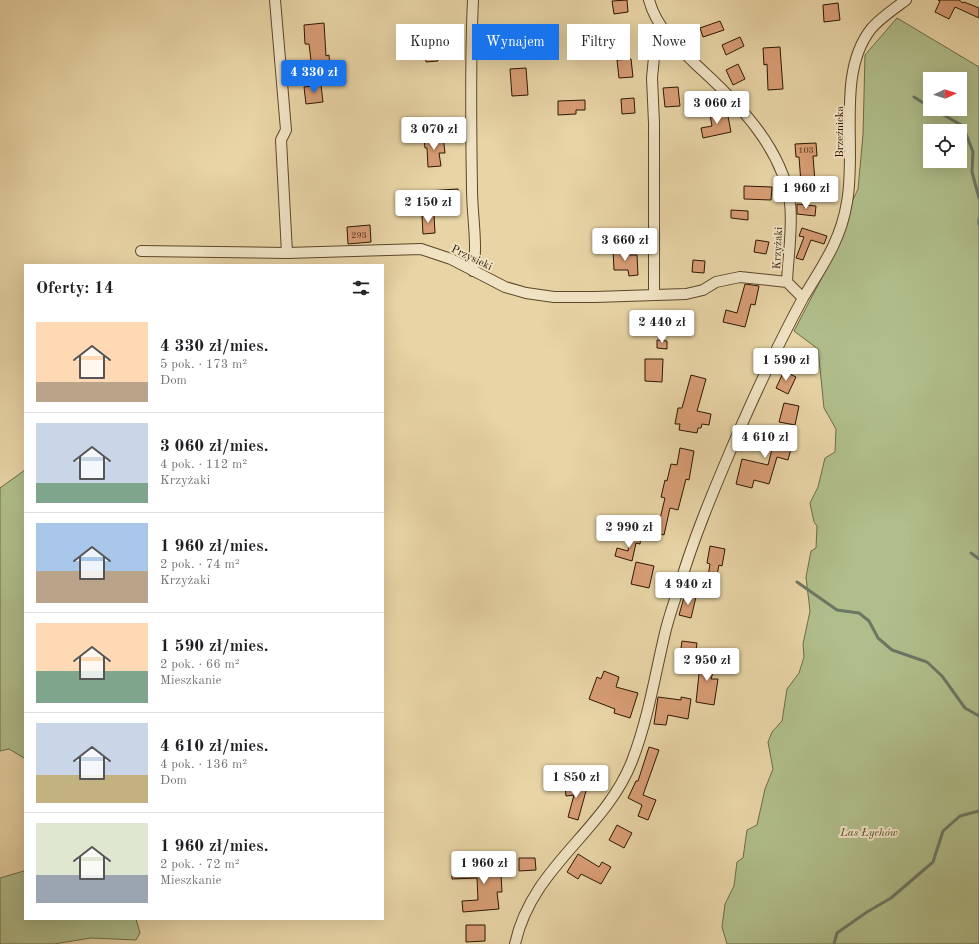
<!DOCTYPE html>
<html lang="pl">
<meta charset="utf-8">
<style>
body{margin:0;font-family:"Old Standard TT",serif;background:#f2f2f2;color:#202124;height:100vh;display:flex;flex-direction:column;font-size:15px;white-space:nowrap}
*{box-sizing:border-box;margin:0}
p{font-size:13px;color:#757577}
.icon{flex:none;width:22px;height:22px;fill:none;stroke:currentColor;stroke-width:2;stroke-linecap:round;stroke-linejoin:round}
.map{position:relative;flex:1;overflow:hidden}
.side{position:absolute;left:24px;top:264px;width:360px;height:656px;display:flex;flex-direction:column;background:#fff;border-radius:0px;box-shadow:0 4px 16px #0002}
.side>*{flex:none}
.top-card{position:absolute;left:396px;top:24px;width:380px;height:36px;display:flex;gap:8px}
.needle{width:26px;rotate:86deg}
.controls{position:absolute;left:923px;top:72px;display:grid;gap:8px}
.controls a{display:grid;place-items:center;width:44px;height:44px;border-radius:0px;background:#fff;box-shadow:0 4px 16px #0002;font-size:20px}
.price{position:absolute;translate:-50% -34px;padding:0 9px;border-radius:4px;background:#fff;color:#222;font-size:13px;line-height:26px;filter:drop-shadow(0 1px 2px #0008)}
.price::after{content:'';position:absolute;left:50%;top:24px;width:12px;height:9px;margin-left:-6px;background:inherit;clip-path:polygon(0 0,100% 0,50% 100%)}
.price.selected{background:#1a73e8;color:#fff}
ul{padding:0;list-style:none}
li{display:flex;align-items:center;gap:12px;height:100px;padding:0 12px}
li+li{border-top:1px solid #e0e0e0}
li span{display:grid;place-items:center;flex:none;width:112px;height:80px;border-radius:0px;color:#555}
li>.icon{margin-inline-start:auto}
span .icon{width:48px;height:48px;fill:#fffc;stroke-width:1}
li b{font-size:17px}
h2{display:flex;justify-content:space-between;align-items:center;height:48px;padding:0 12px;font-size:17px}
.chip{padding:0 14px;border-radius:0px;background:#fff;box-shadow:0 4px 16px #0002;font-size:14px;line-height:36px}
.chip.selected{background:#1a73e8;color:#fff}
.map>svg:first-child{display:block}
</style>
<div class="map">
<svg width="979" height="944" viewBox="0 0 979 944">
<rect width="100%" height="100%" fill="#e8d4a5"/>
<filter id="stains"><feTurbulence type="fractalNoise" baseFrequency=".005" numOctaves="4"/><feColorMatrix values="0 0 0 0 .2 0 0 0 0 .09 0 0 0 0 .02 0 0 0 .5 -.17"/></filter>
<radialGradient id="worn" r=".72"><stop offset=".6" stop-color="#630" stop-opacity="0"/><stop offset="1" stop-color="#630" stop-opacity=".3"/></radialGradient>
<path fill="#b0be8b" stroke="#6e6a46" fill-rule="evenodd" d="M897,18L979,67V944H727L722,927L725,904L734,886L737,862L743,858L747,830L757,825L765,789L773,769L768,742L772,732L782,721L787,689L799,673L804,657L803,644L810,611L806,577L811,551L816,548L817,526L814,522L810,503L818,487L825,458L835,452L836,429L824,408L818,349L794,331L840,243L850,206L858,189L863,135L865,55ZM930,79H960V109H930ZM930,131H960V161H930Z
M25,470V758H24L9,749L0,751V488Z
M24,871H25V919H136L140,933L136,940L91,938L54,944H0V878Z"/>
<g fill="none" stroke-linecap="round" stroke-linejoin="round">
<path stroke="#6d7765" stroke-width="3" d="M914,97L930,107
M933,109L963,126L973,152L972,172L979,198
M979,219V224
M971,553L979,559
M797,582L837,610L859,613L869,621L878,638L892,650L927,662L942,676L965,708L979,716
M834,944L837,933L867,912L891,898L933,862L943,831L960,816L979,811"/>
</g>
<path fill="#d89d75" stroke="#2d1600" d="M627,0L628,12L614,14L612,1Z
M938,0H959L963,3L964,2L979,8V18L955,7L949,19L935,12L940,1Z
M838,3L840,20L824,22L823,5Z
M720,21L724,30L703,37L700,28Z
M324,23L326,56L329,55L330,67L312,69L309,44H305L304,25Z
M620,28L621,42L609,43L607,29Z
M740,37L744,46L726,55L722,45Z
M534,38L535,55H522L521,39Z
M436,42L438,61L426,62L424,44Z
M780,47L783,89L768,90L767,64L764,65L763,48Z
M631,59L633,77L619,78L617,60Z
M738,64L745,79L733,85L726,70Z
M526,68L528,95L512,96L510,69Z
M321,85L323,102L306,104L304,87Z
M678,87L680,106L665,107L663,88Z
M634,98L635,113L622,114L621,99Z
M585,100V110H576V114L558,115V101Z
M727,111L731,132L703,138L701,128L712,126L710,115Z
M443,137L445,153H439L441,166L428,167L427,148H425L424,139Z
M816,143L817,156H813L815,182L801,183L799,157H796L795,144Z
M744,186L772,187L771,200L744,199Z
M458,189L459,203L429,205L427,191Z
M797,204L816,206L815,216L797,214Z
M731,210L748,211V220L731,218Z
M434,215L435,233L423,234L422,216Z
M370,225L371,242L348,244L347,227Z
M802,228L827,236L824,244L811,240L803,260L796,258L804,237L799,236Z
M756,240L769,242L766,254L754,252Z
M627,249V255H637L638,275L629,276L628,270H614L613,250Z
M693,260L705,261L704,273L692,272Z
M745,284L759,286L755,305L751,304L745,327L723,322L726,310L737,313Z
M657,340L667,341V349L657,348Z
M645,359H663L662,382L645,381Z
M784,371L796,377L788,394L776,388Z
M691,375L706,379L697,411L711,414L709,425L702,424L701,428H698L697,433L679,430L680,424H675L678,408H682Z
M784,403L799,406L795,425L779,422Z
M787,427L796,430L788,460L777,457L769,484L754,480L752,488L736,484L742,459L768,465L772,449L752,444L756,429L767,432L766,438L783,443Z
M680,448L694,451L689,480L686,479L678,510L670,508L664,535L661,534L660,538L645,534L649,517L660,519L665,498L661,497L665,480L667,481L671,464L677,465Z
M631,534L641,536L640,544L636,543L632,561L615,556L617,548L628,551Z
M710,546L725,549L722,566L719,565L715,585L707,583L710,564L707,563Z
M636,562L654,566L649,588L631,584Z
M685,594L696,597L691,618L679,615Z
M682,641L697,643L695,658L680,655Z
M703,656L717,659L711,679H718L714,705L696,702L700,665Z
M604,671L619,677L616,687L638,693L630,718L614,713L615,709L589,699L597,677L601,679Z
M658,697L681,700V697L691,699L688,719L668,715L666,725L654,724Z
M649,747L659,750L643,795L656,800L648,820L638,816L642,805L628,798L636,781H638Z
M585,783L586,791L578,820L568,817L574,795L566,796L565,786Z
M617,825L632,833L624,848L609,840Z
M578,854L599,867L602,862L611,867L601,884L581,874L578,879L567,872Z
M519,858H535L536,870L519,871Z
M492,863V866H510V874H501L502,892H497L499,909L463,912L462,901L478,900L477,878L452,879V870L473,869L472,864Z
M466,925H485V941L466,942Z"/>
<g fill="none" stroke-linecap="round" stroke-linejoin="round">
<g stroke="#5c4629" stroke-width="12">
<path id="minor" d="M275,0L286,130L281,140L287,253
M473,0C470,63 471,126 472,189C472,216 478,244 473,271
M649,0C657,30 681,50 703,71C740,105 783,150 790,203C793,228 788,256 787,282
M141,251L287,253L421,249L451,259L505,287L526,293L554,297H595L686,294L703,290L716,282L740,277L787,282
M654,295V123L652,78L654,57L659,48L670,38
M803,298C823,265 841,240 847,202C857,148 836,73 871,29C880,18 894,9 906,0
M515,944C532,866 605,831 632,761C648,720 655,675 665,633C669,616 675,600 680,584C694,537 713,492 732,447C754,396 777,346 803,298L787,282"/>
</g>
<use href="#minor" stroke="#f0e3c4" stroke-width="10"/>
</g>
<g text-anchor="middle" stroke-width="4" stroke-linejoin="round" paint-order="stroke">
<g font-size="9" fill="#58381d">
<text x="806" y="153">103</text>
<text x="359" y="238">293</text>
</g>
<g font-size="11" fill="#2d1600" stroke="#f0e3c4">
<text transform="translate(839 132) rotate(-90)" y="4">Brzeźnicka</text>
<text transform="translate(777 248) rotate(-87)" y="4">Krzyżaki</text>
<text transform="translate(472 257) rotate(26)" y="4">Przysieki</text>
</g>
<g font-size="11" font-style="italic" fill="#54482a" stroke="#f0e3c4">
<text x="869" y="836">Las Łychów</text>
</g>
</g>
<rect width="100%" height="100%" filter="url(#stains)"/>
<rect width="100%" height="100%" fill="url(#worn)"/>
</svg>
<div class="controls">
<a><svg class="needle" viewBox="-14 -14 28 28"><path d="M0-13l5 13h-10z" fill="#e53935"/><path d="M0 13l5-13h-10z" fill="#757577"/></svg></a>
<a><svg class="icon" aria-label="locate" viewBox="0 0 24 24"><circle cx="12" cy="12" r="6"/><path d="M12 2v4M12 18v4M2 12h4M18 12h4"/></svg></a>
</div>
<b class="price selected" style="left:314px;top:94px">4 330 zł</b>
<b class="price" style="left:717px;top:125px">3 060 zł</b>
<b class="price" style="left:434px;top:151px">3 070 zł</b>
<b class="price" style="left:806px;top:210px">1 960 zł</b>
<b class="price" style="left:428px;top:224px">2 150 zł</b>
<b class="price" style="left:625px;top:262px">3 660 zł</b>
<b class="price" style="left:662px;top:344px">2 440 zł</b>
<b class="price" style="left:786px;top:382px">1 590 zł</b>
<b class="price" style="left:765px;top:459px">4 610 zł</b>
<b class="price" style="left:629px;top:549px">2 990 zł</b>
<b class="price" style="left:688px;top:606px">4 940 zł</b>
<b class="price" style="left:707px;top:682px">2 950 zł</b>
<b class="price" style="left:576px;top:799px">1 850 zł</b>
<b class="price" style="left:484px;top:885px">1 960 zł</b>
<div class="top-card">
<a class="chip">Kupno</a>
<a class="chip selected">Wynajem</a>
<a class="chip">Filtry</a>
<a class="chip">Nowe</a>
</div>
<section class="side">
<h2>Oferty: 14<svg class="icon" aria-label="filters" viewBox="0 0 24 24"><path d="M4 7h16M4 17h16"/><circle cx="9" cy="7" r="2"/><circle cx="15" cy="17" r="2"/></svg></h2>
<ul>
<li><span style="background:linear-gradient(#ffd9b3 75%,#b9a48a 0)"><svg class="icon" aria-label="home" viewBox="0 0 24 24"><path d="M3 11l9-7 9 7M6 9v11h12V9"/></svg></span><div><b>4 330 zł/mies.</b><p>5 pok. · 173 m²</p><p>Dom</p></div></li>
<li><span style="background:linear-gradient(#c9d6e8 75%,#7fa58c 0)"><svg class="icon" aria-label="home" viewBox="0 0 24 24"><path d="M3 11l9-7 9 7M6 9v11h12V9"/></svg></span><div><b>3 060 zł/mies.</b><p>4 pok. · 112 m²</p><p>Krzyżaki</p></div></li>
<li><span style="background:linear-gradient(#a9c7e8 60%,#b9a48a 0)"><svg class="icon" aria-label="home" viewBox="0 0 24 24"><path d="M3 11l9-7 9 7M6 9v11h12V9"/></svg></span><div><b>1 960 zł/mies.</b><p>2 pok. · 74 m²</p><p>Krzyżaki</p></div></li>
<li><span style="background:linear-gradient(#ffd9b3 60%,#7fa58c 0)"><svg class="icon" aria-label="home" viewBox="0 0 24 24"><path d="M3 11l9-7 9 7M6 9v11h12V9"/></svg></span><div><b>1 590 zł/mies.</b><p>2 pok. · 66 m²</p><p>Mieszkanie</p></div></li>
<li><span style="background:linear-gradient(#c9d6e8 65%,#c2b280 0)"><svg class="icon" aria-label="home" viewBox="0 0 24 24"><path d="M3 11l9-7 9 7M6 9v11h12V9"/></svg></span><div><b>4 610 zł/mies.</b><p>4 pok. · 136 m²</p><p>Dom</p></div></li>
<li><span style="background:linear-gradient(#dfe7d0 65%,#9aa5b1 0)"><svg class="icon" aria-label="home" viewBox="0 0 24 24"><path d="M3 11l9-7 9 7M6 9v11h12V9"/></svg></span><div><b>1 960 zł/mies.</b><p>2 pok. · 72 m²</p><p>Mieszkanie</p></div></li>
</ul>
</section>
</div>
